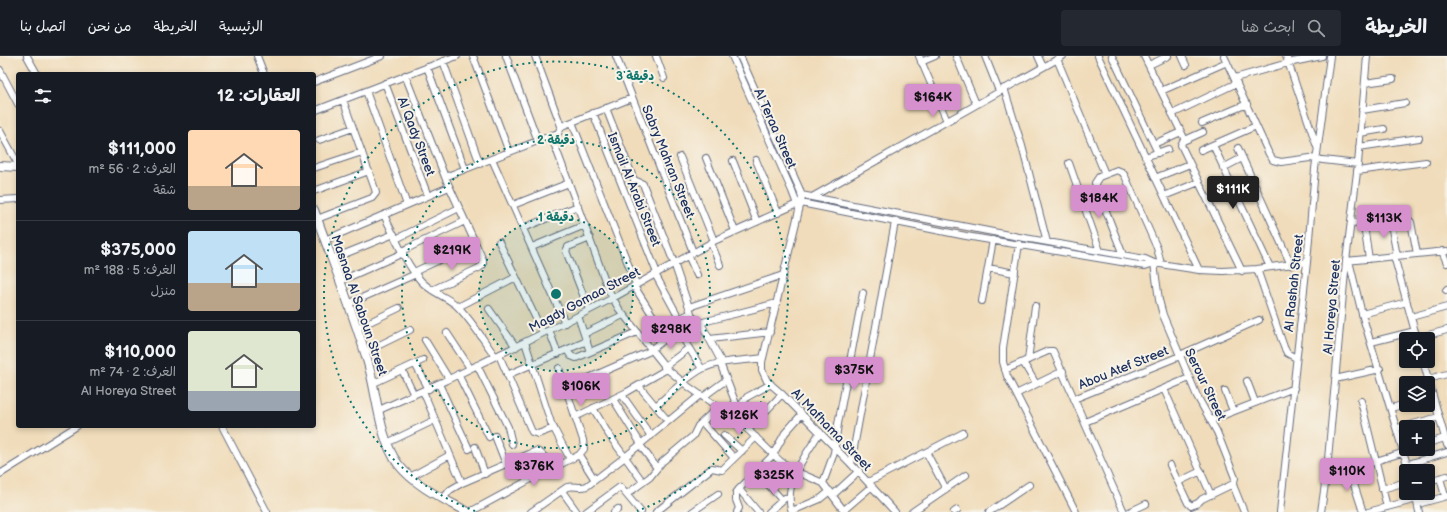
<!DOCTYPE html>
<html lang="ar">
<meta charset="utf-8">
<style>
body{margin:0;font-family:"Balsamiq Sans","Playpen Sans Arabic",sans-serif;background:#242831;color:#f1f3f6;direction:rtl;height:100vh;display:flex;flex-direction:column;font-size:15px;white-space:nowrap}
*{box-sizing:border-box;margin:0}
p{font-size:13px;color:#9ea1a6}
.icon{flex:none;width:22px;height:22px;fill:none;stroke:currentColor;stroke-width:2;stroke-linecap:round;stroke-linejoin:round}
.map{position:relative;flex:1;overflow:hidden;direction:ltr}
.details{position:absolute;left:16px;top:16px;width:300px;height:356px;display:flex;flex-direction:column;background:#171b24;border-radius:4px;box-shadow:0 2px 6px #0003;direction:rtl}
.details>*{flex:none}
.controls{position:absolute;left:1399px;top:276px;display:grid;gap:8px}
.controls a{display:grid;place-items:center;width:36px;height:36px;border-radius:4px;background:#171b24;box-shadow:0 2px 6px #0003;font-size:20px}
.price{position:absolute;translate:-50% -34px;padding:0 9px;border-radius:4px;background:#d690ce;color:#111;font-size:13px;line-height:26px;filter:drop-shadow(0 1px 2px #0008)}
.price::after{content:'';position:absolute;left:50%;top:24px;width:12px;height:9px;margin-left:-6px;background:inherit;clip-path:polygon(0 0,100% 0,50% 100%)}
.price.active{background:#222;color:#fff}
ul{padding:0;list-style:none}
li{display:flex;align-items:center;gap:12px;height:100px;padding:0 16px}
li+li{border-top:1px solid #363941}
li span{display:grid;place-items:center;flex:none;width:112px;height:80px;border-radius:4px;color:#555}
li>.icon{margin-inline-start:auto}
span .icon{width:48px;height:48px;fill:#fffc;stroke-width:1}
li b{font-size:17px}
h2{display:flex;justify-content:space-between;align-items:center;height:48px;padding:0 16px;font-size:17px}
header{display:flex;align-items:center;gap:24px;box-sizing:border-box;height:56px;padding:0 20px;background:#171b24;border-bottom:1px solid #363941}
header strong{font-size:19px}
nav{display:flex;gap:22px;margin-inline-start:auto;font-size:14px}
.search{width:280px;height:36px;background:#242831;display:flex;align-items:center;gap:10px;box-sizing:border-box;padding:0 14px;border-radius:4px;color:#9ea1a6;font-size:15px}
.map>svg:first-child{display:block}
</style>
<header>
<strong>الخريطة</strong>
<div class="search"><svg class="icon" aria-label="search" viewBox="0 0 24 24"><circle cx="10" cy="10" r="6"/><path d="M15 15l6 6"/></svg>ابحث هنا</div>
<nav><a>الرئيسية</a><a>الخريطة</a><a>من نحن</a><a>اتصل بنا</a></nav>
</header>
<div class="map">
<svg width="1447" height="456" viewBox="0 0 1447 456">
<rect width="100%" height="100%" fill="#f7f3e8"/>
<filter id="ink" filterUnits="userSpaceOnUse"><feTurbulence type="fractalNoise" baseFrequency=".025" numOctaves="2"/><feDisplacementMap in="SourceGraphic" scale="8" xChannelSelector="R" yChannelSelector="G"/><feConvolveMatrix kernelMatrix="1 2 1 2 8 2 1 2 1" color-interpolation-filters="sRGB"/></filter>
<filter id="wash" filterUnits="userSpaceOnUse"><feTurbulence type="fractalNoise" baseFrequency=".012" numOctaves="4" result="noise"/><feDisplacementMap in="SourceGraphic" scale="16" xChannelSelector="R" yChannelSelector="G"/><feGaussianBlur stdDeviation="0.9" result="paint"/><feColorMatrix in="noise" values="0 0 0 0 0 0 0 0 0 0 0 0 0 0 0 0 0 1.4 0 .05"/><feComposite in="paint" operator="in"/></filter>
<g filter="url(#wash)">
<rect width="100%" height="100%" fill="#f0dcba"/>
</g>
<g filter="url(#ink)">
<g fill="none" stroke-linecap="round" stroke-linejoin="round">
<g stroke="#666c7e" stroke-width="8">
<path id="minor" d="M27,0L37,18
M257,0L264,18
M473,0L509,96
M506,0L538,85
M535,0L561,70
M616,0L693,196
M656,0L664,22
M732,0L792,135L798,151
M740,0L800,134L802,142L762,306V314L767,325L782,338L851,408L895,456
M919,0L947,65
M956,0L976,48
M985,0L999,35
M1038,0L1043,11
M1098,0L1199,214
M1112,0L1158,97
M1144,0L1185,84
M1182,0L1186,9
M1224,0L1269,98L1273,104L1281,106L1310,102L1323,104L1358,108
M1286,0L1317,91
M1057,3L1105,118
M443,5L480,108
M921,6L935,0
M1149,9L1168,0
M427,11L465,113
M0,14L18,48
M405,19L445,121L483,204V209L479,212L432,234
M1235,22L1288,7L1322,0
M314,26L382,0
M385,27L428,140
M1365,27L1393,23
M1004,32L1022,90L1047,186
M366,35L407,149
M1161,35L1227,6
M606,52L634,124L643,128L674,207L692,260L703,271L722,307
M1362,54L1405,47
M314,55L457,0
M593,57L657,217
M1172,58L1237,27
M572,66L636,228
M1202,67L1247,48
M0,75L18,108
M1203,76L1183,85L1181,89L1242,215
M1360,77L1384,73
M551,79L609,235L619,253L667,313L689,331L741,367L780,405L797,416L823,427L845,456
M319,84L353,72
M1154,88L1181,76
M1213,89L1270,211
M1359,91L1419,82
M1238,92L1291,209
M1201,94L1256,70
M680,101L714,185
M1145,101L1168,93
M706,102L735,175
M492,103L565,267
M756,104L778,157
M733,105L757,166
M1069,107L1100,195
M314,112L362,96
M1223,112L1242,102
M1357,115L1426,106
M445,121L558,77L562,70L632,42
M1155,122L1190,108
M314,135L369,115
M801,139L1019,181L1145,203L1154,207L1199,214L1223,215L1257,213L1307,206
M1164,140L1199,126
M812,141L1063,0
M0,144L18,143
M801,147L966,180L1145,210L1154,207
M513,149L569,127
M384,159C395,181 405,207 421,225C431,236 445,240 456,249C471,263 483,284 495,300
M317,163L372,142L376,137L375,133L343,44
M1390,163L1397,200
M1351,167L1407,162L1411,166L1417,198
M523,172L578,150
M1365,176L1369,203
M396,183L459,152
M325,184L449,131
M499,186L543,277
M711,187L720,209
M1019,188L1003,292V306L1007,320L1076,456
M532,191L585,169
M402,195L465,165
M1442,195L1447,207
M688,199L697,219
M1123,199L1095,127L1099,121L1117,114L1122,116L1125,120L1157,192L1161,208
M1394,200L1417,283
M332,203L394,178
M1346,205L1447,195
M1349,205L1362,258L1409,415
M1154,207L1159,244L1163,259L1197,340L1217,376L1235,422L1233,429L1244,456
M988,212L1015,217
M1257,213L1284,291L1287,297L1296,302
M414,216L475,187
M655,218L679,262
M340,225L403,197
M634,230L660,271
M1446,234L1447,233
M982,245L993,184
M348,248L416,218
M458,251L516,221
M689,251L783,219
M489,253L516,291
M589,254L566,195L568,191L590,182
M691,257L676,264L674,268L702,313
M1362,258L1407,246
M578,260L590,296
M1411,261L1447,251
M699,267L777,247
M357,272L399,252
M549,274L558,298
M447,277L470,312
M584,278L623,259
M1417,282L1447,274
M710,283L770,276
M425,284L449,323
M525,286L551,367L570,403
M1371,286L1415,275
M567,294L571,300L576,302L637,276
M365,296L410,274
M499,299L532,376L538,378L554,372
M1180,299L1259,264
M1028,304L1035,250
M1423,305L1447,389
M1023,306L1036,328
M720,307L738,353
M415,308L429,333
M477,309L508,371L512,388
M664,311L689,292
M402,314L414,339
M1005,314L1048,295H1053L1124,456
M458,318L489,381
M507,319L587,285
M1335,323L1380,313
M1428,323L1447,318
M1247,325L1255,346
M374,327L423,304
M439,328L469,393
M639,330L668,365
M566,332L648,296L678,273
M1164,333L1211,439
M423,335L462,427
M1225,335L1233,355
M1016,338L1063,315
M622,339L651,380
M703,341L726,324
M613,343L641,388
M1074,343L1180,300
M1361,345L1387,451
M656,350C670,338 685,322 702,313C720,304 743,305 763,302
M593,352L609,379L643,426
M1391,352L1406,348
M379,354L449,323L578,260L613,242L714,185L797,148
M733,360L747,341L771,328
M575,361L627,336L667,313
M1211,364L1294,332
M702,366L734,402
M1085,366L1189,322
M222,370L267,456
M1398,372L1439,361
M749,373L782,338
M724,379L742,395
M495,380L506,408
M387,387L435,364
M1428,387L1445,382
M640,389L657,412
M475,391L485,418
M926,396L946,433
M579,399L595,424
M851,408L895,166
M1408,408L1447,396
M1170,409L1188,447L1191,450L1198,447L1202,443L1233,428
M1348,410L1363,456
M1327,414L1360,407L1366,408L1405,396
M756,415L782,444
M0,418L77,370
M410,421L450,399
M1440,422L1445,440
M1428,425L1447,420
M868,426L963,377
M1178,426L1201,415
M823,427L834,397L838,368L863,237
M739,433L758,456
M1382,433L1406,426
M562,435L577,456
M1415,437L1419,456
M627,438L650,421L662,406L693,380L698,370L718,351
M833,439L859,415
M443,443L450,434L462,427L536,395C544,397 547,406 551,413
M1418,448L1447,440
M844,454L872,430
M792,455L820,443L830,435
M470,456L531,423L579,399L584,393L583,384L559,312
M531,456L567,431C574,429 580,433 587,430L625,401L700,339
M586,456L620,431L641,456
M614,456L618,453
M656,456L712,412L722,414L756,381
M692,456L718,438
M737,456L739,452L736,444V437L739,433L773,399L785,377L802,358
M769,456L785,442
M792,456C782,428 806,399 820,376
M912,456L966,419
M954,456L957,454
M989,456L1029,429
M1129,456L1146,448
M1280,456L1307,206L1315,113L1330,0
M1321,456L1327,414L1346,205L1358,108L1367,0
M1368,456L1417,443"/>
</g>
<g stroke="#666c7e" stroke-width="10">
<path id="tertiary" d="M0,110L18,111
M314,154C332,205 353,255 368,307C377,338 379,382 398,408C416,431 444,443 468,456"/>
</g>
<use href="#minor" stroke="#fff" stroke-width="6"/>
<use href="#tertiary" stroke="#fff" stroke-width="8"/>
</g>
</g>
<circle cx="556" cy="238" r="77" fill="#0f766e" fill-opacity=".12"/>
<g fill="none" stroke="#0f766e" stroke-width="2" stroke-dasharray="2 4">
<circle cx="556" cy="238" r="77"/>
<circle cx="556" cy="238" r="154"/>
<path d="M475 455A232 232 0 1 1 637 455"/>
</g>
<g text-anchor="middle" stroke-width="4" stroke-linejoin="round" paint-order="stroke">
<g font-size="13" fill="#1b2f5e" stroke="#f7f3e8">
<text transform="translate(776 72) rotate(66)" y="5">Al Teraa Street</text>
<text transform="translate(417 80) rotate(69)" y="5">Al Qady Street</text>
<text transform="translate(669 105) rotate(68)" y="5">Sabry Mahran Street</text>
<text transform="translate(635 133) rotate(68)" y="5">Ismail Al Arabi Street</text>
<text transform="translate(1293 227) rotate(-84)" y="5">Al Rashah Street</text>
<text transform="translate(584 243) rotate(-28)" y="5">Magdy Gomaa Street</text>
<text transform="translate(360 249) rotate(71)" y="5">Masnaa Al Saboun Street</text>
<text transform="translate(1331 251) rotate(-85)" y="5">Al Horeya Street</text>
<text transform="translate(1123 311) rotate(-22)" y="5">Abou Atef Street</text>
<text transform="translate(1206 328) rotate(64)" y="5">Serour Street</text>
<text transform="translate(832 373) rotate(46)" y="5">Al Mafhama Street</text>
</g>
</g>
<circle cx="556" cy="238" r="6" fill="#0f766e" stroke="#f7f3e8" stroke-width="2"/>
<g font-size="12" text-anchor="middle" font-weight="bold" fill="#0f766e" stroke="#f7f3e8" stroke-width="4" stroke-linejoin="round" paint-order="stroke">
<text x="635" y="24">3 دقيقة</text>
<text x="556" y="88">2 دقيقة</text>
<text x="556" y="165">1 دقيقة</text>
</g>
</svg>
<div class="controls">
<a><svg class="icon" aria-label="locate" viewBox="0 0 24 24"><circle cx="12" cy="12" r="6"/><path d="M12 2v4M12 18v4M2 12h4M18 12h4"/></svg></a>
<a><svg class="icon" aria-label="layers" viewBox="0 0 24 24"><path d="M12 4l9 5-9 5-9-5zM3 14l9 5 9-5"/></svg></a>
<a>+</a>
<a>−</a>
</div>
<b class="price" style="left:933px;top:62px">$164K</b>
<b class="price active" style="left:1233px;top:154px">$111K</b>
<b class="price" style="left:1099px;top:163px">$184K</b>
<b class="price" style="left:1384px;top:183px">$113K</b>
<b class="price" style="left:452px;top:215px">$219K</b>
<b class="price" style="left:671px;top:294px">$298K</b>
<b class="price" style="left:854px;top:335px">$375K</b>
<b class="price" style="left:581px;top:351px">$106K</b>
<b class="price" style="left:739px;top:380px">$126K</b>
<b class="price" style="left:534px;top:431px">$376K</b>
<b class="price" style="left:1347px;top:436px">$110K</b>
<b class="price" style="left:774px;top:440px">$325K</b>
<section class="details">
<h2>العقارات: 12<svg class="icon" aria-label="filters" viewBox="0 0 24 24"><path d="M4 7h16M4 17h16"/><circle cx="9" cy="7" r="2"/><circle cx="15" cy="17" r="2"/></svg></h2>
<ul>
<li><span style="background:linear-gradient(#ffd9b3 70%,#b9a48a 0)"><svg class="icon" aria-label="home" viewBox="0 0 24 24"><path d="M3 11l9-7 9 7M6 9v11h12V9"/></svg></span><div><b>$111,000</b><p>الغرف: 2 · 56 m²</p><p>شقة</p></div></li>
<li><span style="background:linear-gradient(#bfe0f5 65%,#b9a48a 0)"><svg class="icon" aria-label="home" viewBox="0 0 24 24"><path d="M3 11l9-7 9 7M6 9v11h12V9"/></svg></span><div><b>$375,000</b><p>الغرف: 5 · 188 m²</p><p>منزل</p></div></li>
<li><span style="background:linear-gradient(#dfe7d0 75%,#9aa5b1 0)"><svg class="icon" aria-label="home" viewBox="0 0 24 24"><path d="M3 11l9-7 9 7M6 9v11h12V9"/></svg></span><div><b>$110,000</b><p>الغرف: 2 · 74 m²</p><p>Al Horeya Street</p></div></li>
</ul>
</section>
</div>
